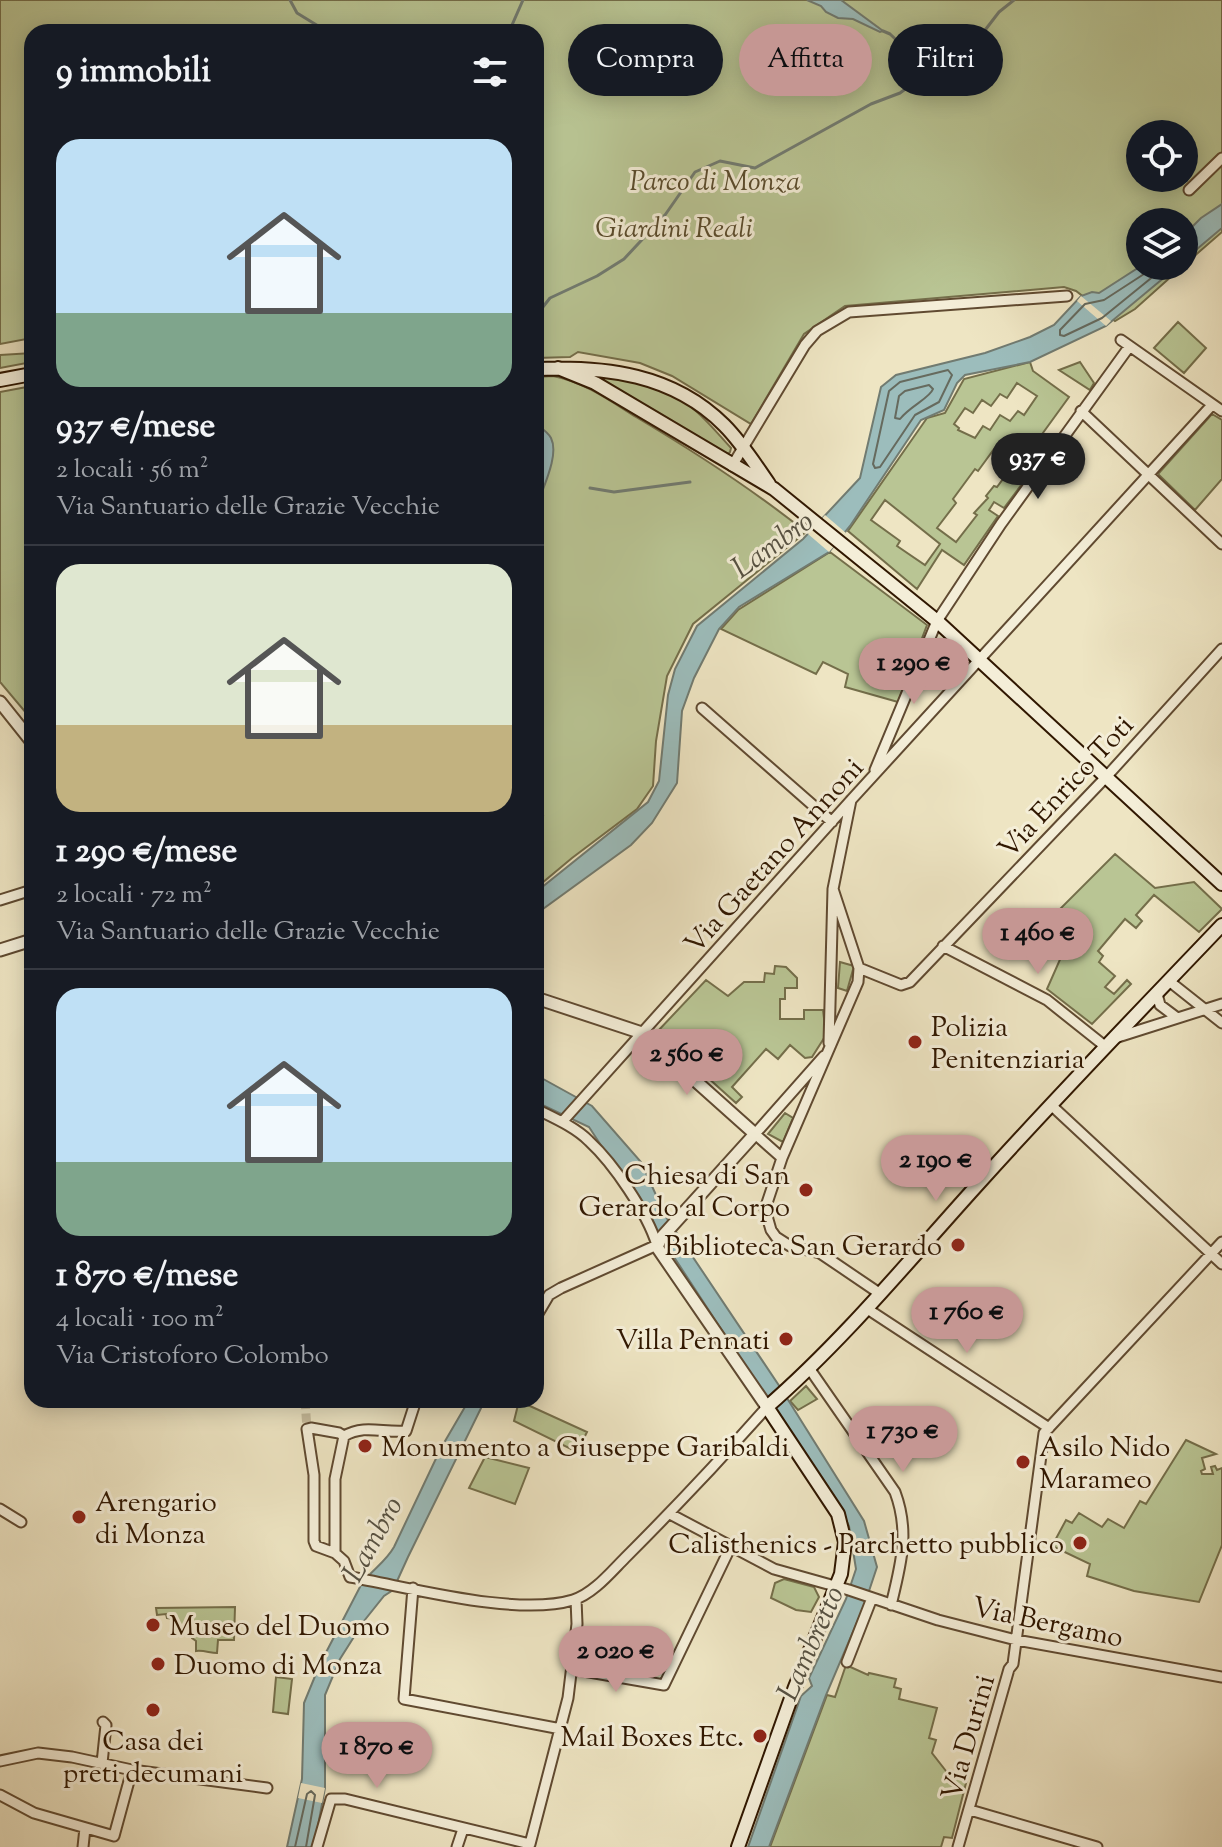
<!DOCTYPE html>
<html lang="it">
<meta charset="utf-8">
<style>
body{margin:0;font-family:"Sorts Mill Goudy",serif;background:#20242c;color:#f1f3f6;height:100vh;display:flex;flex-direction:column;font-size:30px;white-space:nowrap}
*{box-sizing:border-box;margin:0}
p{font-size:26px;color:#9ea1a6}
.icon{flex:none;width:44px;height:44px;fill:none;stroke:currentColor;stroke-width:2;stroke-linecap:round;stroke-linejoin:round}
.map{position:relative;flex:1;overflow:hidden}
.side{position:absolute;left:24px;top:24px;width:520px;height:1384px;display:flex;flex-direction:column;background:#171b24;border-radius:24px;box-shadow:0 4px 20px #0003}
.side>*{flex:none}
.banner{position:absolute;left:568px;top:24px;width:534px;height:72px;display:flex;gap:16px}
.tools{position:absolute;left:1126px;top:120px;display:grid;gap:16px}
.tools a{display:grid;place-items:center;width:72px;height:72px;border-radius:50%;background:#171b24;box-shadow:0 4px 20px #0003;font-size:40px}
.price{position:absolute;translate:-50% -68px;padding:0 18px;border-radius:28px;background:#c59692;color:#111;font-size:26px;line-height:52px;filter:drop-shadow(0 2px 4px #0008)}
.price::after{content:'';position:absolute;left:50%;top:48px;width:24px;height:18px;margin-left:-12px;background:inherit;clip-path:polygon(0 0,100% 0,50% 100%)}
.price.active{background:#222;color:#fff}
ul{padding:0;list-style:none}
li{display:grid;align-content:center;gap:16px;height:424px;padding:0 32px}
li+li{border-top:2px solid #363941}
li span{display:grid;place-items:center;height:248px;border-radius:24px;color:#555}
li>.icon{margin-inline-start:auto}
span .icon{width:144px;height:144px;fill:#fffc;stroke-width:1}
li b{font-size:34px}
h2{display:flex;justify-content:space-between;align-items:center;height:96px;padding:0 32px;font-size:34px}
.tag{padding:0 28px;border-radius:36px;background:#171b24;box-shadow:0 4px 20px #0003;font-size:28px;line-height:72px}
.tag.active{background:#c59692;color:#111}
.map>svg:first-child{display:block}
</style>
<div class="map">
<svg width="1222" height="1847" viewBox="0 0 1222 1847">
<rect width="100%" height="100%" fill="#eee5c3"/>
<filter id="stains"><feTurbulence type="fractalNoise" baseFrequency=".0025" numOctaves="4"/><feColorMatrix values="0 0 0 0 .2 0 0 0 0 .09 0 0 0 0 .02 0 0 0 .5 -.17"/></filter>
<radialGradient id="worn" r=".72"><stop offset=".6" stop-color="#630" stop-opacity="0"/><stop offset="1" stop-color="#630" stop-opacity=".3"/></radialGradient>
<path fill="#b9c594" stroke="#746e4a" stroke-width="2" fill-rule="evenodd" d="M0,0H1222V232L1184,265V222H1140V266H1183L1135,309L1115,321L1076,291L1064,287L845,306L804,334L751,424L672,376L640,363L578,352L570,357L536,358V32H32V338L0,344ZM1140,134H1184V178H1140Z
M1178,322L1206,348L1184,373L1154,348Z
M32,353V362L0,368V355Z
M1030,362L1033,371L1069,397L1032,448L1043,456L1004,508L994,502L989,510L998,516L964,565L942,550L917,589L848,531L927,418L945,413L964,379ZM1017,383L1037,396L1024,415L1018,411L1010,421L1000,415L990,430L983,426L975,438L958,430L959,428L954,424L965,408L973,413L982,400L991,406L1000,394L1007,398ZM997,445L1017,460L997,487L994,486L986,496L988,498L974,513L977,515L956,542L937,528L956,503L953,499L975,469L978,471ZM885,500L940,544L925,565L897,546L900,541L871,520Z
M1080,362L1094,383L1090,390L1059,370Z
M579,371C613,376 657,383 686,403C703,415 717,433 731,448L730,452L727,455Z
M553,376C584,382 609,400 636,417C695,452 752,489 806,532L693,624L667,676L656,741L653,786L637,809L572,858L536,888V837L543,816L536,813V377Z
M32,386V720L0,682V392Z
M1212,414L1222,420V479L1195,510L1158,474Z
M830,552L927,625L898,702L845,687L848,674L823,662L816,674L721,629L738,610Z
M1115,854L1155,888L1194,882L1222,909L1199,932L1154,895L1136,915L1142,921L1136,928L1125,919L1098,951L1103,956L1099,962L1115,976L1105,987L1114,994L1127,980L1131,984L1092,1024L1047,989L1066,946L1047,922Z
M840,962L854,966L847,991L838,988Z
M775,966L786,967L797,978V988H785V999H780V1019H804V1010H823L826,1035L812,1057L805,1058L790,1045L778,1059L766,1049L732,1087L742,1097L736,1103L657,1032L706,980L728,996L744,982H764L765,973L774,974Z
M785,1113L793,1118L783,1142L768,1134Z
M806,1386L817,1399L798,1410L790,1401Z
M519,1401L587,1432L577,1452L514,1421Z
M1186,1440L1216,1454L1202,1458L1205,1469L1201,1471L1202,1474H1213L1211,1467L1215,1466L1217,1470L1222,1468V1545L1199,1602L1134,1591L1087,1576L1090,1564L1052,1546L1066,1520L1072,1523L1079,1513L1102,1527L1108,1519L1124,1528L1140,1501L1146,1504Z
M485,1457L529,1468L515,1504L469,1488Z
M784,1579L814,1587L819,1597L811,1612L796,1610L771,1598L775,1583Z
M235,1607L234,1640H218L217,1653C210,1653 204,1650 196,1651V1641L192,1638L194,1627L177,1626L176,1619L167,1618L166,1614L157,1615L156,1608Z
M846,1665L868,1675L869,1673L896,1679L894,1687L901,1689L899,1699L937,1708L929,1738L936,1740L932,1753L946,1771L967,1779L952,1838L944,1837L941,1847H770L827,1695L835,1697Z
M276,1677L292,1679L288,1714L273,1712Z"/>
<path fill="#9cbdbc" stroke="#717b71" stroke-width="2" d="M807,0H841L883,31L880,32L853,19L838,18L826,12L821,6Z
M1222,204V228L1184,260V235L1201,218Z
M1141,266H1178L1106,326L1030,362L965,375L957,383L944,410L921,420L850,526L829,552L739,607L719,629L694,678L682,711L677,783L652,823L631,845L536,914V892L648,802L659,781L668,695L675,669L697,626L803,539L860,478L881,387L896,375L985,353L1030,337L1054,325L1081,296L1092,292L1099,293Z
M536,424C541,428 548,432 551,438C560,456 541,491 536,509Z
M536,1075L592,1106L641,1162L666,1217L780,1387L864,1521L877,1567L864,1606L826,1695L769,1847H748L801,1696L812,1686L809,1678L846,1599L856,1569L849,1526L836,1499L770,1404L589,1127L536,1102Z
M469,1400H485L408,1557L393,1590L384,1596L364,1621L340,1659L325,1695V1788L314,1847H287L302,1779L304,1703L320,1664L361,1585C371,1570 385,1563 394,1547L441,1448Z"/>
<path fill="#eee5c3" d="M1081,296L1111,321L1106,326L1077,301Z
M825,515L846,533L829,552L808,534Z
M301,1783L325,1788L322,1803L298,1798Z"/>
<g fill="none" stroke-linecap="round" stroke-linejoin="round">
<path stroke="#666a5e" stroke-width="2" d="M1148,266L1144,274L1104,300L1085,304L1060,330V335L1064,336L1102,318L1166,266
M948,370L952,375L939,402L915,415L880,467L875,468L873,464L889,391L900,382Z
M929,385L933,389C930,398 910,406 900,419L895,418L899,396L905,391Z
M295,1847L307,1794L311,1791L315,1795L306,1847"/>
<path stroke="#717b71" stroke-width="3" d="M290,0L297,13L328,32
M883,31L890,34L907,50L942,63
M509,32L523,0
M536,319L539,312L550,298L597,276L624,259L665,215L695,172L720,161L755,168L871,104L900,93L935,67L961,58L969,51L999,12L1014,0
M590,488L614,492L690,482"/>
<path stroke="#c8bc9c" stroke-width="9" stroke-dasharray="9 4.5" stroke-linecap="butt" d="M305,1400L307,1429"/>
<g stroke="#604a31" stroke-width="13">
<path id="minor" d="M1189,190L1222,158
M1121,340L1222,411
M1081,411L1222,544
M732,466L805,345L817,331L849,312L1067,296
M702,708L832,822
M875,770L937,621L1001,524L1129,347
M833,889L859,968L858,982L782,1158L765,1209L771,1230L776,1237L790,1246L820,1253L879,1293
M0,900L32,890
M943,946L1047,1000L1106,1047
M859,968L901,985L910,982L1107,776L1222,649
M1169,981L1222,1023
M1157,994L1160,1005L1176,1017
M1118,1037L1222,1004
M829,1043L833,889L851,800
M1051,1105L1222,1264
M536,1109C554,1118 575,1127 589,1141C614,1164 647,1213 657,1245L561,1288L549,1295L536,1317
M562,1122L852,799L1212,405
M782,1158L755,1134L824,1056
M866,1308L1049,1428
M809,1368L895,1492C910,1532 901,1564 891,1605
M311,1428L339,1433L344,1436L335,1479V1553L316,1546L314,1541V1475L307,1429Z
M344,1436C365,1424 382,1433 406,1431L416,1400
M0,1509L21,1522
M670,1514L774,1569L849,1590L938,1620L1016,1640L1222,1677
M335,1553L344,1561L350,1577C409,1587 517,1617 573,1600C593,1594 611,1572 625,1558C674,1509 721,1459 767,1407
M413,1588L404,1699L561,1729
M847,1662L872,1598
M572,1669L664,1685L731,1546
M0,1761L38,1753L72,1757L132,1770L267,1788
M102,1763L106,1725L103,1722
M0,1795L34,1813L114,1836L132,1770
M970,1810L1097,1847
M530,1844L568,1698L577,1624L576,1599
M83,1847L85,1828
M317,1847L331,1799H345L530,1844
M457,1847L463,1829
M958,1847L1009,1669L1013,1664L1044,1433L1222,1242"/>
</g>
<g stroke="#604a31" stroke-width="15">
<path id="tertiary" d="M0,702L32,742
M0,950L32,940
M536,998L642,1033L755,1134L661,1238L657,1247L767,1407"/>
</g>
<g stroke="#301700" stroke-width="16">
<path id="secondary" d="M558,368L595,383L774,489L937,621L1222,884
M536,369C605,366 673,374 724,425C742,443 755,464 769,484
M0,380L32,374
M738,1847L795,1687L841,1574L845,1542L838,1514L767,1407C845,1339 911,1258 980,1182C1059,1094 1141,1010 1222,925"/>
</g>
<use href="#minor" stroke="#f4eed8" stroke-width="9"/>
<use href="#tertiary" stroke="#f4eed8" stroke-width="11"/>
<use href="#secondary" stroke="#f4eed8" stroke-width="12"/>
</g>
<g fill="#8f2418" stroke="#f4eed8" stroke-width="3">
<circle cx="915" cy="1042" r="8"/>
<circle cx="806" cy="1190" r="8"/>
<circle cx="958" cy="1245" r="8"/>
<circle cx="786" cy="1339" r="8"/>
<circle cx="365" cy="1446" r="8"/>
<circle cx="1023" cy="1462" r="8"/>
<circle cx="79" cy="1517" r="8"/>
<circle cx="1080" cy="1543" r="8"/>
<circle cx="153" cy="1625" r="8"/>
<circle cx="158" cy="1664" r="8"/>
<circle cx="153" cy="1710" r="8"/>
<circle cx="760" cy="1736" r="8"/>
</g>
<g text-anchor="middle" stroke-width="6" stroke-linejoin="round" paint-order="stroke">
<g font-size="28" font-style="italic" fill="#594b2c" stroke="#f4eed8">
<text x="715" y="190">Parco di Monza</text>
<text x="674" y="237">Giardini Reali</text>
</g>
<g font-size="28" fill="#301700" stroke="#f4eed8">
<text transform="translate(1065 786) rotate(-47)" y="10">Via Enrico Toti</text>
<text transform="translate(773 855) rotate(-48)" y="10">Via Gaetano Annoni</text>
<text transform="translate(1048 1621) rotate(12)" y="10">Via Bergamo</text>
<text transform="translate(967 1737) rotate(-74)" y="10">Via Durini</text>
</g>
<g font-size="28" fill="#301700" stroke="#f4eed8" text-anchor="start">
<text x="931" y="1036">Polizia<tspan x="931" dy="32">Penitenziaria</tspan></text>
<text x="790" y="1184" text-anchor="end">Chiesa di San<tspan x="790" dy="32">Gerardo al Corpo</tspan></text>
<text x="942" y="1255" text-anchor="end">Biblioteca San Gerardo</text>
<text x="770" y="1349" text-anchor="end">Villa Pennati</text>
<text x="381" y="1456">Monumento a Giuseppe Garibaldi</text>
<text x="1039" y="1456">Asilo Nido<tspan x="1039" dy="32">Marameo</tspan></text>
<text x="95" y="1511">Arengario<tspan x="95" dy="32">di Monza</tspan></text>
<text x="1064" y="1553" text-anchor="end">Calisthenics - Parchetto pubblico</text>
<text x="169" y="1635">Museo del Duomo</text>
<text x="174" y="1674">Duomo di Monza</text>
<text x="744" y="1746" text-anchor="end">Mail Boxes Etc.</text>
<text x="153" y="1750" text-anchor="middle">Casa dei<tspan x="153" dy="32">preti decumani</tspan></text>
</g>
<g font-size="30" font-style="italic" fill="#565142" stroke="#f4eed8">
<text transform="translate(772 544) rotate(-36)" y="10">Lambro</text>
<text transform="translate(372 1539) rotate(-61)" y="10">Lambro</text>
<text transform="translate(810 1643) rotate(-66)" y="10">Lambretto</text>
</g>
</g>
<rect width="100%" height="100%" filter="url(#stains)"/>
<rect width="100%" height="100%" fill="url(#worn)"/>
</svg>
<div class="tools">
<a><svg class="icon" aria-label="locate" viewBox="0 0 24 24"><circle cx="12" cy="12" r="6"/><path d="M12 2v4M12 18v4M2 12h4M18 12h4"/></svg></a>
<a><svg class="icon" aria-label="layers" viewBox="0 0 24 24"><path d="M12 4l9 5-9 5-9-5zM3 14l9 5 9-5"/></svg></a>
</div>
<b class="price active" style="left:1038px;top:501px">937 €</b>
<b class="price" style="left:914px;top:706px">1 290 €</b>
<b class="price" style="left:1038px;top:976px">1 460 €</b>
<b class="price" style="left:687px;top:1097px">2 560 €</b>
<b class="price" style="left:936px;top:1203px">2 190 €</b>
<b class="price" style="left:967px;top:1355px">1 760 €</b>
<b class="price" style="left:903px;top:1474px">1 730 €</b>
<b class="price" style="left:616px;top:1694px">2 020 €</b>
<b class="price" style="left:377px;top:1790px">1 870 €</b>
<div class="banner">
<a class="tag">Compra</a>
<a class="tag active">Affitta</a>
<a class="tag">Filtri</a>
</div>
<section class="side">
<h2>9 immobili<svg class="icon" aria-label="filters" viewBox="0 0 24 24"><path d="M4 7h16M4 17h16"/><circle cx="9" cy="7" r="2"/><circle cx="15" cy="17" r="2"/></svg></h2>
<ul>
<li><span style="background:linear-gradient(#bfe0f5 70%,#7fa58c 0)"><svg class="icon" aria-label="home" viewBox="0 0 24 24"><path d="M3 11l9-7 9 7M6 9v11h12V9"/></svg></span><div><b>937 €/mese</b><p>2 locali · 56 m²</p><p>Via Santuario delle Grazie Vecchie</p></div></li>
<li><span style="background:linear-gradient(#dfe7d0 65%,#c2b280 0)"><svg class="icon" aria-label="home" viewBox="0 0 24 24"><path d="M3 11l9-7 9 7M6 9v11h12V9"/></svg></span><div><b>1 290 €/mese</b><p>2 locali · 72 m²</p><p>Via Santuario delle Grazie Vecchie</p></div></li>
<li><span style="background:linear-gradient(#bfe0f5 70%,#7fa58c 0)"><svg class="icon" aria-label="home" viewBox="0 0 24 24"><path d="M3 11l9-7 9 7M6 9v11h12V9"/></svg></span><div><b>1 870 €/mese</b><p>4 locali · 100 m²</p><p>Via Cristoforo Colombo</p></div></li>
</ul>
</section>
</div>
